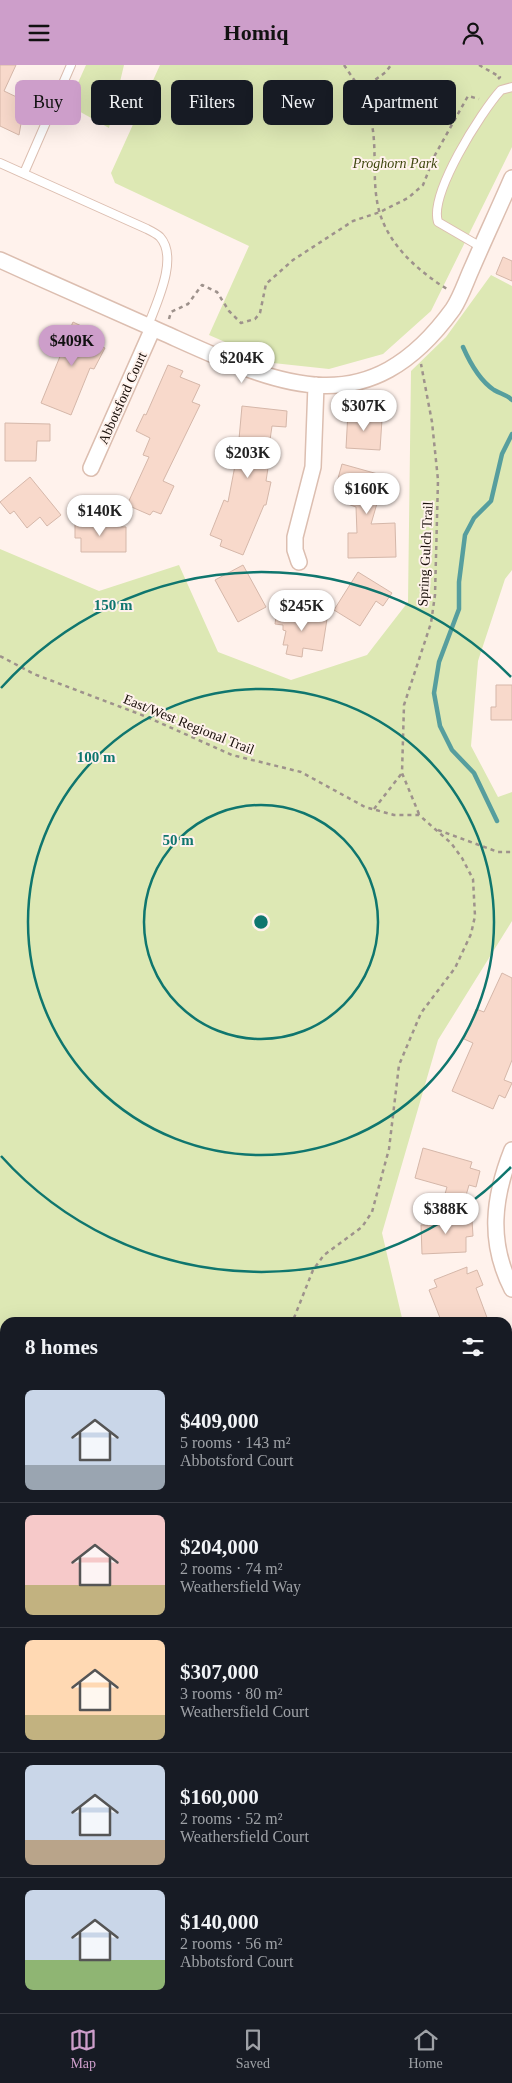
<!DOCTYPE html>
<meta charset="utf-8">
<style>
body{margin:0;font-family:Georgia,serif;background:#242831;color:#f1f3f6;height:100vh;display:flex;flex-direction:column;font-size:19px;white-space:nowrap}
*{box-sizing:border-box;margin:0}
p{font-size:16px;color:#9ea1a6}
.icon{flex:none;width:28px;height:28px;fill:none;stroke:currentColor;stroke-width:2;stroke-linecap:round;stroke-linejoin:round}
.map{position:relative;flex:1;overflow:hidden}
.drawer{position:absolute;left:0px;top:1252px;width:512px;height:696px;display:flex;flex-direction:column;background:#171b24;border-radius:15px 15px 0 0;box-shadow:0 5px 20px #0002}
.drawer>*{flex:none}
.top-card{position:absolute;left:15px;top:15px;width:482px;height:45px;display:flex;gap:10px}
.price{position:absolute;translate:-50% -42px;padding:0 11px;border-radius:18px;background:#fff;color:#222;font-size:16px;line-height:32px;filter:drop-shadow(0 1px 2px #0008)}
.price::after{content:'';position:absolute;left:50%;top:30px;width:15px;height:11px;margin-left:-8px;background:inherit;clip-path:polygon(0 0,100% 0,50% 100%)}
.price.current{background:#cd9eca;color:#111}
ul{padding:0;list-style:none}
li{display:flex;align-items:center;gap:15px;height:125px;padding:0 25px}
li+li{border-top:1px solid #363941}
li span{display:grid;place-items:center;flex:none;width:140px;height:100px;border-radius:8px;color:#555}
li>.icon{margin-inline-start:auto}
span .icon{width:60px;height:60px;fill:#fffc;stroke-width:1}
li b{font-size:21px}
h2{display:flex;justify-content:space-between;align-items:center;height:60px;padding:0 25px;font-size:21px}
.pill{padding:0 18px;border-radius:8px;background:#171b24;box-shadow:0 5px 20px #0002;font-size:18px;line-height:45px}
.pill.current{background:#cd9eca;color:#111}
header{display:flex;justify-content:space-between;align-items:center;height:65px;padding:0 25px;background:#cd9eca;color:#111;font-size:22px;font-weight:700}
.tabs{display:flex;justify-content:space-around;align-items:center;height:70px;border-top:1px solid #363941;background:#171b24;font-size:14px;color:#9ea1a6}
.tabs a{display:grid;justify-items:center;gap:2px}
.tabs .current{color:#cd9eca}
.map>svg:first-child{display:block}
</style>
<header><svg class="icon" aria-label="menu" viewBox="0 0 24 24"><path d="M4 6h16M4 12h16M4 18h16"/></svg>Homiq<svg class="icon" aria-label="person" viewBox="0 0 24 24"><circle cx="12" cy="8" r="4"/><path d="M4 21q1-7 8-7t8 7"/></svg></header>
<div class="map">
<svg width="512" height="1948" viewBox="0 0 512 1948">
<rect width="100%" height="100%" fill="#fff2ec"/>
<path fill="#dde8b4" d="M86,0H124L109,63L68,40Z
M160,0H512V82L431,246L383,289L329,304L273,298L209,270L249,181L115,118L111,108Z
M491,210L512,221V505L505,514L478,596L471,681L498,732L512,727V856L438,975L382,1168L402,1253L405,1257L5,1258V1652L0,1650V484L99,526L179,500L218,587L291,615L367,590L408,537L411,306L446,272Z
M5,1789V1944H419L417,1948H0V1801Z
M508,1798L512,1800V1932L508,1929Z"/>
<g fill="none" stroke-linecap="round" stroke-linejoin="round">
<path stroke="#569e9e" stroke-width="4.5" d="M463,282C470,298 479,315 494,325C501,329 507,330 512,335
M497,756L474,708L452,685L440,661L434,628L439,597L459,544V517L465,470L474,453L491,436L502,389L512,369"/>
</g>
<path fill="#f8d9cb" stroke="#d5b7a9" d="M0,0H16L4,26L25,36L19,70L0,61Z
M503,192L512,196V216L496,209Z
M73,257L100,270L96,279L105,283L94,304L90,303L71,350L41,338L61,289L56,286L60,277L56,275L62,263L69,266Z
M168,300L183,306L180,312L200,320L192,337L200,340L163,416L174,421L161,449L153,446L150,450L127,440L149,392L143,390L150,373L136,366L144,349L146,350Z
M242,341L287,346L286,362L272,361L268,389L270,390L266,416L271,417L266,440H264L243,490L220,481L222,475L210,470L224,435L228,437L238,385Z
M348,347L372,349V353L382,354L380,385L346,383Z
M5,358L50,359V376H37L36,396H5Z
M342,399L385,411L371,459L395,458L396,492L348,493V468H357L356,442L345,438L351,421L337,417Z
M30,412L61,450L47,461L40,452L27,463L14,446L10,449L0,437Z
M75,455H99V461L126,462V487H81V473H75Z
M243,500L266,542L238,557L215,515Z
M358,507L392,528L383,541L376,536L360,561L334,545Z
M277,545L327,554L322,586L303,583L302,592L286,589L288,580H283L286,566L283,565V560L275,559Z
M496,620H512V655H491V642H496Z
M502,908L512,913V995L504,1015L512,1018L505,1033L499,1030L493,1044L452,1026L473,978L464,974L476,944L484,947Z
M423,1083L472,1097L470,1103L480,1106L476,1122L469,1120L465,1134L445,1129L447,1122L415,1113Z
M460,1150L458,1156L472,1155L473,1171L466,1172V1187L422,1189L421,1160H428V1151Z
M467,1202V1209L477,1205L483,1220L476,1223L489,1258H442L429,1225L437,1222L434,1215Z"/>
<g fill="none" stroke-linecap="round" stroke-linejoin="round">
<g stroke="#dcbeb0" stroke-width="10">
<path id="lane" d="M0,98L147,164C151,166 157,169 160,172C179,193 156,239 148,261
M24,108L71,0
M481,182L438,157C429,129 481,47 501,25L512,22"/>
</g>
<g stroke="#dcbeb0" stroke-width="18">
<path id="street" d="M0,195C55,220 110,244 166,269C277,319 366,364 453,244C461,232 466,216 472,203C485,173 499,143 512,113
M91,403L153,263
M299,497L295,485V472L313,402L316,320
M512,1085C493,1133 488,1177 512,1224
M508,1651L512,1652"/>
</g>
<path stroke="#9e928c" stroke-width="2.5" stroke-dasharray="4 4" stroke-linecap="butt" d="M344,0L361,25L386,7L391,0
M479,0L500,12L498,14
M361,25C366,38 371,52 373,66C376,89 373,113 377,136C383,175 415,204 447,224
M169,254L171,247L188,239L202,220L217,227L229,246L241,258L255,254L260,248L266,219L293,195L353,156L380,147L408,133L423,120L435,90L468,31L479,34
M0,591L34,609L147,652L232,690L301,707L365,742L394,750H419L451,778L462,793L473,814L475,851L471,869L455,903L421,948L399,1000L389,1084L372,1147L362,1162L324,1190L313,1205L292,1258
M374,744L402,708
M419,749L402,708L404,640L431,558L435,530L438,415L432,357L421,299
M438,765L498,787H512
M508,1340L512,1334
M508,1878L512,1877
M59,1948L61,1944"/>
<use href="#lane" stroke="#fff" stroke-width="8"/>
<use href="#street" stroke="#fff" stroke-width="15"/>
</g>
<g fill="none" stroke="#0f766e" stroke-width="2.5">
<circle cx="261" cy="857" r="117"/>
<circle cx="261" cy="857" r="233"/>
<path d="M511 1102A350 350 0 0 1 1 1091M1 623A350 350 0 0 1 511 612"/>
</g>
<g text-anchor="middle" stroke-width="4" stroke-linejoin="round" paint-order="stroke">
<g font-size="14" font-style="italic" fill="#3e460e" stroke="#fff2ec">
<text x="395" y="103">Proghorn Park</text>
</g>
<g font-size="14" fill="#1a100b" stroke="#fff2ec">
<text transform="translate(122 333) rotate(-66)" y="5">Abbotsford Court</text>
<text transform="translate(425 489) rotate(-87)" y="5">Spring Gulch Trail</text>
<text transform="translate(189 659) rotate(22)" y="5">East/West Regional Trail</text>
</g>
</g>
<circle cx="261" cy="857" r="8" fill="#0f766e" stroke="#fff2ec" stroke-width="2.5"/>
<g font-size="15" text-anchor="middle" font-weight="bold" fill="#0f766e" stroke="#fff2ec" stroke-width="4" stroke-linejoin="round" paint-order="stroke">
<text x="113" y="545">150 m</text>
<text x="96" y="697">100 m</text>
<text x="178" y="780">50 m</text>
</g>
</svg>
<b class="price current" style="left:72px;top:302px">$409K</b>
<b class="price" style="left:242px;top:319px">$204K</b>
<b class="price" style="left:364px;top:367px">$307K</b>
<b class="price" style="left:248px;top:414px">$203K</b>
<b class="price" style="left:367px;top:450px">$160K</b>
<b class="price" style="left:100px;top:472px">$140K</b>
<b class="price" style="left:302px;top:567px">$245K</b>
<b class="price" style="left:446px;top:1170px">$388K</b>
<div class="top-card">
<a class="pill current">Buy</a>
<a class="pill">Rent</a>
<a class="pill">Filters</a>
<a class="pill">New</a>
<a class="pill">Apartment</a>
</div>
<section class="drawer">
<h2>8 homes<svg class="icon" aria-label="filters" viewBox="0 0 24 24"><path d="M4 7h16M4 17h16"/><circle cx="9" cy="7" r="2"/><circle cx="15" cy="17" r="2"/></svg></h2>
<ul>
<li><span style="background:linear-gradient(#c9d6e8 75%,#9aa5b1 0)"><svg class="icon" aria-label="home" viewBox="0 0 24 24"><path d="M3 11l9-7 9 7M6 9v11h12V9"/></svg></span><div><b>$409,000</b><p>5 rooms · 143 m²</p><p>Abbotsford Court</p></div></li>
<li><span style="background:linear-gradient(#f6c9c9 70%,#c2b280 0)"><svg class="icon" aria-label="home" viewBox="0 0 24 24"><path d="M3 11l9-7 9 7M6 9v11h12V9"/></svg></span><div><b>$204,000</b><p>2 rooms · 74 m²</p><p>Weathersfield Way</p></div></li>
<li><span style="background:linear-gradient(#ffd9b3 75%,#c2b280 0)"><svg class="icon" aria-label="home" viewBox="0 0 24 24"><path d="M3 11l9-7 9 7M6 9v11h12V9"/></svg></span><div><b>$307,000</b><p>3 rooms · 80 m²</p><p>Weathersfield Court</p></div></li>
<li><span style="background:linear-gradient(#c9d6e8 75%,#b9a48a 0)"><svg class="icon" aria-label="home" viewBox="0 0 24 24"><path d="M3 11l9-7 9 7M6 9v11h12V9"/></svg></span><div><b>$160,000</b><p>2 rooms · 52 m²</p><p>Weathersfield Court</p></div></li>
<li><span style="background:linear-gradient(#c9d6e8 70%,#8fb573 0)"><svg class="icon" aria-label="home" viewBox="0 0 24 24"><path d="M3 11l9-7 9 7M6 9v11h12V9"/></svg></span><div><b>$140,000</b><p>2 rooms · 56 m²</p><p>Abbotsford Court</p></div></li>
</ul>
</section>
</div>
<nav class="tabs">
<a class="current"><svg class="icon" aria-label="map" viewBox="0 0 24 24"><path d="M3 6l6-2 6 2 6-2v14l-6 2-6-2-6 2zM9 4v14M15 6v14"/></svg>Map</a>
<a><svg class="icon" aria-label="saved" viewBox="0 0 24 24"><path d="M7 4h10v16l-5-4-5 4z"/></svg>Saved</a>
<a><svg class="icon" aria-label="home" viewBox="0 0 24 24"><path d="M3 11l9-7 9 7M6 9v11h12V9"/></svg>Home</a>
</nav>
